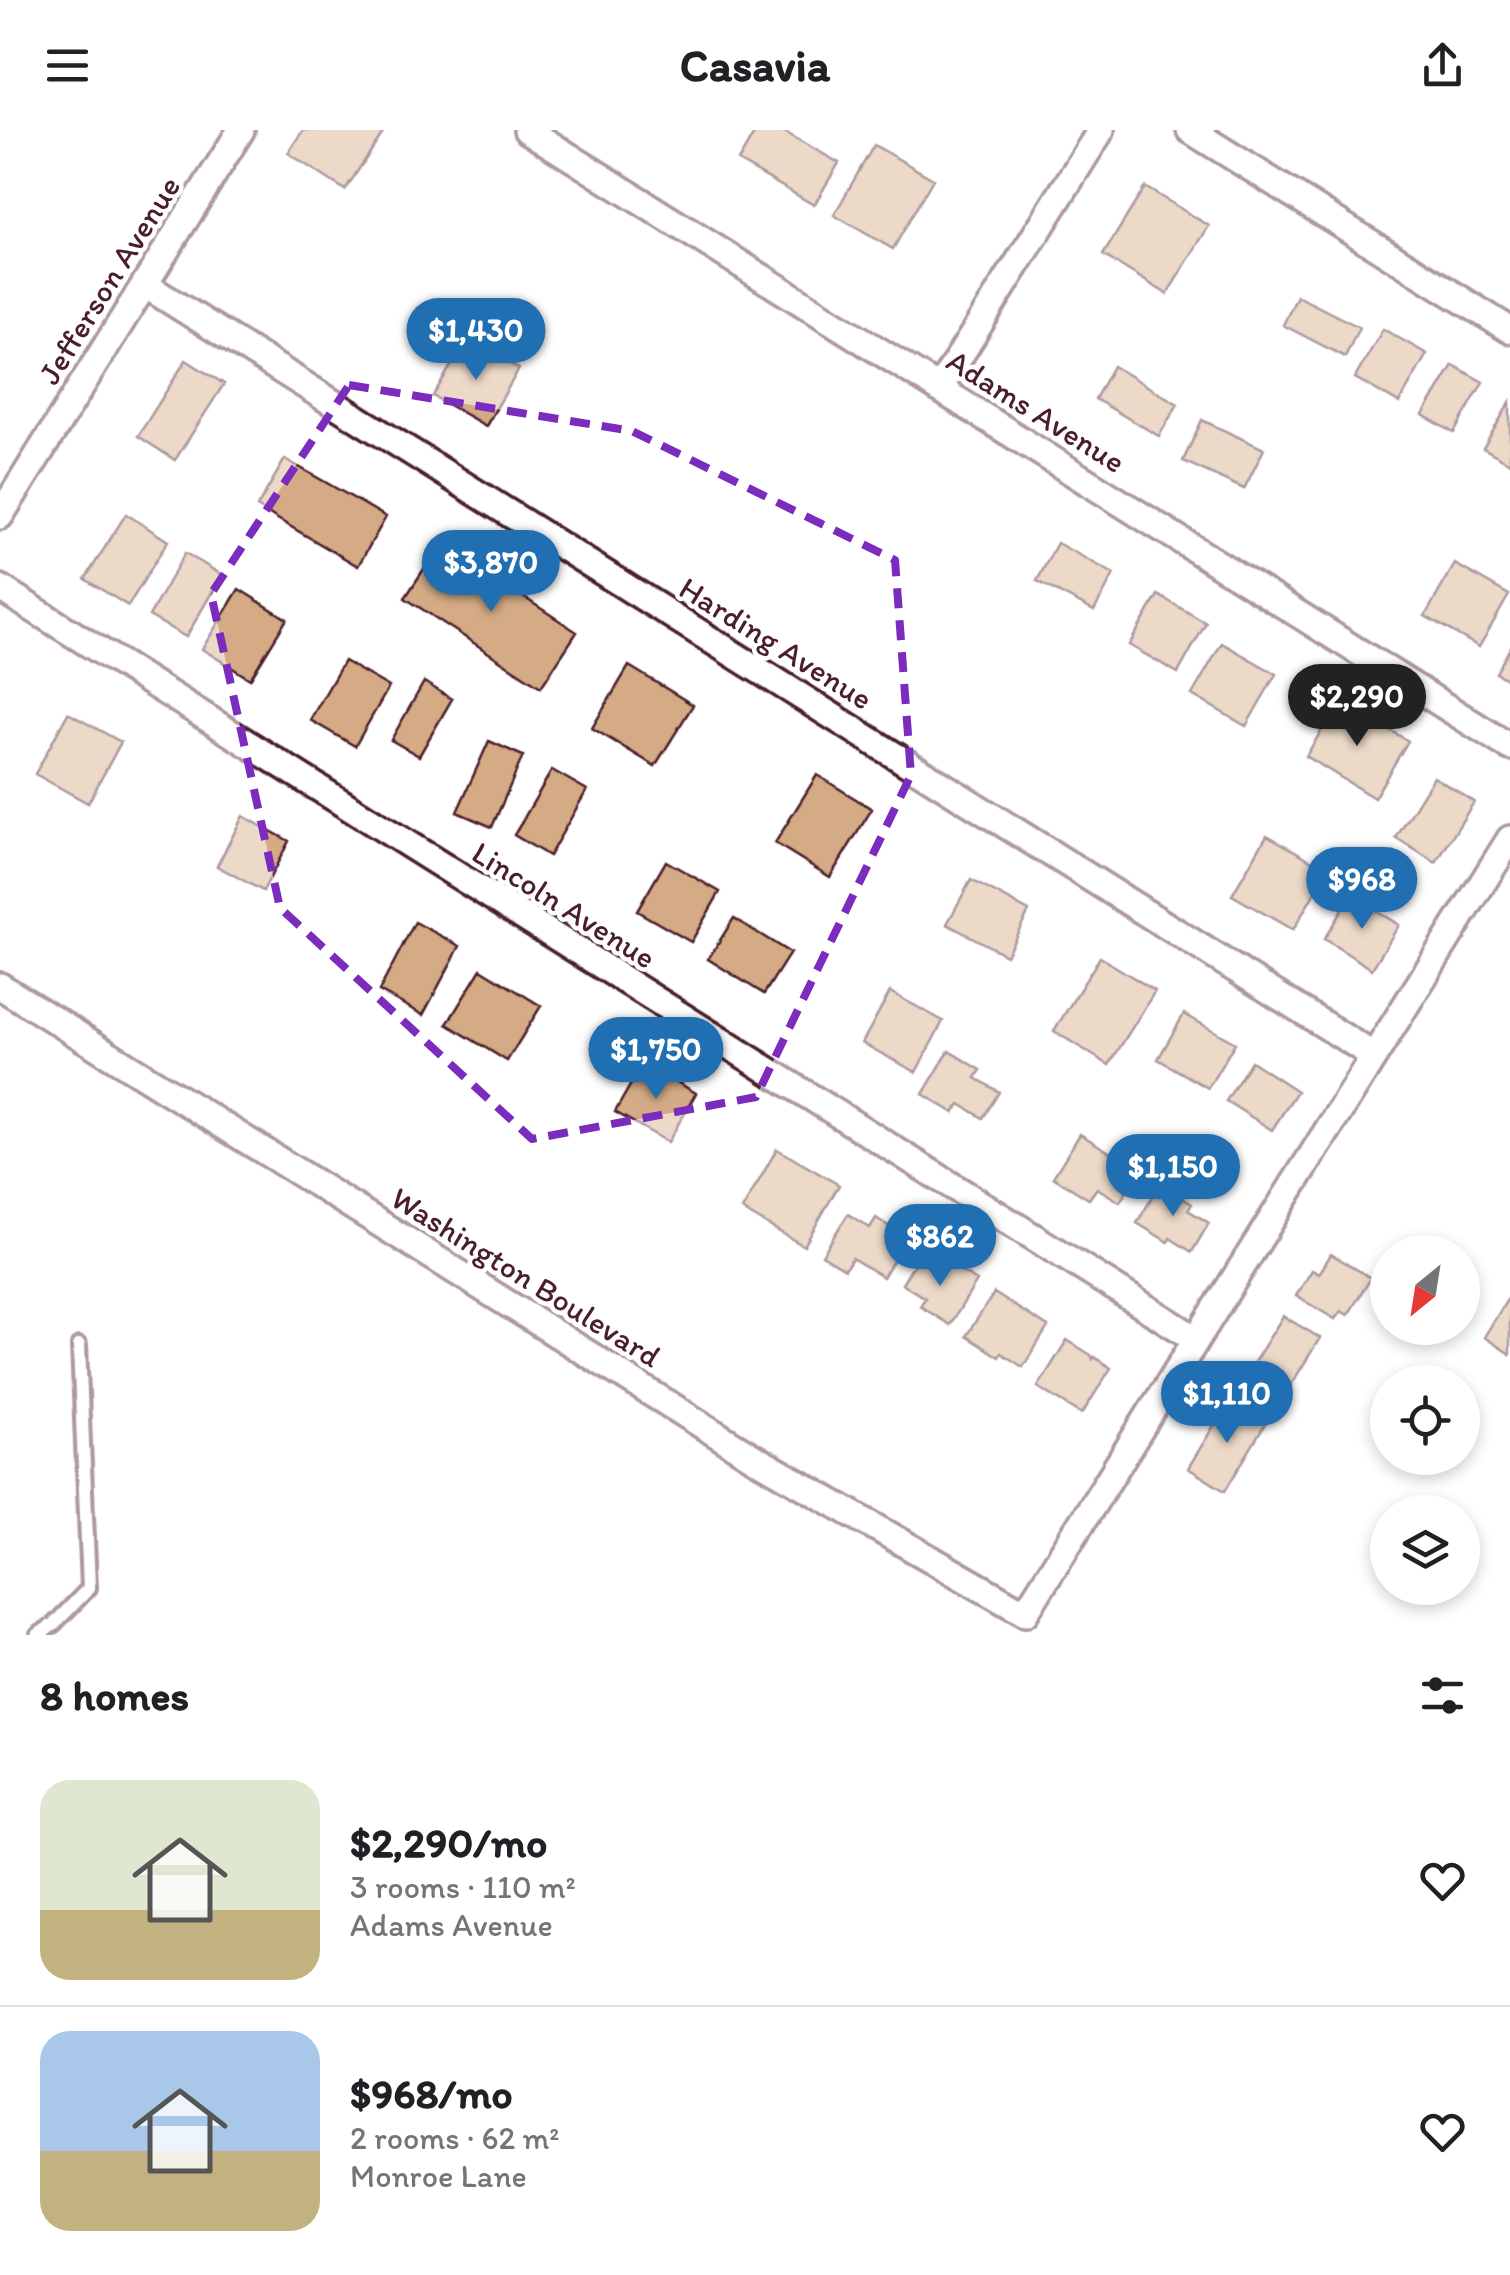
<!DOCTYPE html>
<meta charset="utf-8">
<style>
body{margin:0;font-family:Itim,sans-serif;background:#f6f6f6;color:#202124;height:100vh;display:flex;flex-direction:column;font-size:38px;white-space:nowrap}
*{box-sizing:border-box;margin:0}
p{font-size:32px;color:#757577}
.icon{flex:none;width:55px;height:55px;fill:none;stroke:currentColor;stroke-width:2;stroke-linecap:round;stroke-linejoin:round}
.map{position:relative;height:1505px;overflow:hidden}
.details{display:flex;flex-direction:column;background:#fff;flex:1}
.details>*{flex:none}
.needle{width:65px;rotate:210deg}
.controls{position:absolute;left:1370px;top:1105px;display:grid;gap:20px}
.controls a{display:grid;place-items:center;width:110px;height:110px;border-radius:50%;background:#fff;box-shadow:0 5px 15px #0003;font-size:50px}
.price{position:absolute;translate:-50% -85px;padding:0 22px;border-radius:35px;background:#1f6fb2;color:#fff;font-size:32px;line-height:65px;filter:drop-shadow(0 2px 5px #0008)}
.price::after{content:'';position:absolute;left:50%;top:60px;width:30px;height:22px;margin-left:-15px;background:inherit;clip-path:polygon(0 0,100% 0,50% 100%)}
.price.active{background:#222;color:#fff}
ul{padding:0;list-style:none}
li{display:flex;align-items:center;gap:30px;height:250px;padding:0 40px}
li+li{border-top:2px solid #e0e0e0}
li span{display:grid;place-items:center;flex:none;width:280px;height:200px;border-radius:30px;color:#555}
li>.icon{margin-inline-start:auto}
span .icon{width:120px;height:120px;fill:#fffc;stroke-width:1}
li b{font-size:42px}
h2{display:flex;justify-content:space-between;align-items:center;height:120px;padding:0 40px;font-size:42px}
header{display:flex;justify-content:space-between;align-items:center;height:130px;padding:0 40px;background:#fff;font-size:45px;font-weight:700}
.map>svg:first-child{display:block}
</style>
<header><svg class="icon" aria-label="menu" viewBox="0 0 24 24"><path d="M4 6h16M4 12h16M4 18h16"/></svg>Casavia<svg class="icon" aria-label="share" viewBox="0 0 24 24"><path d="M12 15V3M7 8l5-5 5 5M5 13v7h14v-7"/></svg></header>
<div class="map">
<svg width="1510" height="1505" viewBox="0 0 1510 1505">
<rect width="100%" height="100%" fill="#fff"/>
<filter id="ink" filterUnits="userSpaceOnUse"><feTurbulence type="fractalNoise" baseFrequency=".01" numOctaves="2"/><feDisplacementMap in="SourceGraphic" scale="20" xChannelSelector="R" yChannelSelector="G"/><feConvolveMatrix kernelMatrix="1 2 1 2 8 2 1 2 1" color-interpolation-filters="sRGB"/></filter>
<g filter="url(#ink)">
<path fill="#d4ab85" stroke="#4a1f2b" stroke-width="2.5" d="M303,0H385L345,60L288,23Z
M756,0H781L839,33L814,75L738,31Z
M874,15L933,49L893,119L834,85Z
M1145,57L1209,96L1167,164L1103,125Z
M1297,166L1359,197L1345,227L1283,195Z
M1383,199L1427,224L1399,273L1355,248Z
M467,209L519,239L486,296L433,266Z
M186,230L224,254L175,330L138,306Z
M1453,235L1483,252L1454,303L1423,285Z
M1113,236L1178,274L1159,306L1095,269Z
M1510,272V333L1483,318Z
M1202,290L1264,319L1244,359L1183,331Z
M285,329L386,387L358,436L257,377Z
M126,384L168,411L128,476L85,449Z
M441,413L577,502L541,557L405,468Z
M1057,413L1114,444L1094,481L1037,451Z
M185,423L222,445L186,507L149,486Z
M1455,434L1509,465L1479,517L1425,486Z
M239,459L287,489L250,549L202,519Z
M1158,465L1206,493L1178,543L1129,515Z
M1222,513L1276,544L1246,596L1192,565Z
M1510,518V551L1496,543Z
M344,531L389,557L355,616L310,590Z
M629,536L693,575L655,636L592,598Z
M424,552L452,569L419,626L391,610Z
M1340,570L1408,611L1374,668L1306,626Z
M68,583L121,612L88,673L35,644Z
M489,611L523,626L492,697L457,682Z
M552,640L587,660L549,726L514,705Z
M817,645L872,679L830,747L775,713Z
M1434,647L1474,672L1436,733L1396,708Z
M243,686L289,711L263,761L217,736Z
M1267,705L1328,740L1293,800L1232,765Z
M666,731L720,762L691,812L637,781Z
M971,750L1029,781L1006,825L947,794Z
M1351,765L1399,795L1372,839L1324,809Z
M734,788L790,823L764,864L708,829Z
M415,792L460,816L423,885L379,861Z
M1100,827L1155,861L1109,935L1054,901Z
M481,839L541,876L507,931L447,894Z
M890,862L943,891L916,942L862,913Z
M1184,884L1235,913L1208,958L1158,929Z
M949,921L981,940L976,948L999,962L983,988L960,974L954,983L923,964Z
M1251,931L1297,961L1272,1000L1226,971Z
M643,933L696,963L668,1012L615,982Z
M1080,1004L1116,1026L1113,1031L1136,1046L1120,1072L1097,1058L1089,1069L1053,1047Z
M777,1019L839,1055L804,1116L742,1080Z
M1160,1054L1192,1074L1188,1080L1209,1093L1192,1122L1170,1108L1168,1112L1137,1093Z
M848,1084L870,1098L876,1088L907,1108L883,1147L852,1128L845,1139L822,1125Z
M1331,1124L1371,1148L1348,1185L1341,1181L1335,1189L1296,1166L1312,1140L1319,1144Z
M917,1129L940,1143L946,1133L977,1151L950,1195L920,1176L925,1168L902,1154Z
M994,1163L1048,1197L1023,1237L1001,1223L999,1227L966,1206Z
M1510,1165V1224L1484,1207Z
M1283,1186L1320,1208L1278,1276L1241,1253Z
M1067,1210L1091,1225L1093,1229L1094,1227L1111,1238L1082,1284L1038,1257Z
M1229,1271L1266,1293L1225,1361L1188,1338Z"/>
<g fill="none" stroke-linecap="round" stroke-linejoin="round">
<g stroke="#4a1f2b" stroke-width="20">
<path id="service" d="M38,1505L54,1494L89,1458L79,1215"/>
</g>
<g stroke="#4a1f2b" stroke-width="32">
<path id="minor" d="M527,0L1510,617
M1190,0L1510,200
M145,155L1374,926
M939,259L1101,0
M0,386L241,0
M0,458L1196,1209
M0,856L753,1327L1025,1483L1510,709"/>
</g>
<use href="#service" stroke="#fff" stroke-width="12"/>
<use href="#minor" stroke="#fff" stroke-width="25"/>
</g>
</g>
<path d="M0 0H1510V1505H0ZM349,255L632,301L895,430L911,645L756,967L532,1009L280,778L211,464Z" fill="#fff" fill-opacity=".55" fill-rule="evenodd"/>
<path fill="none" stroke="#7b2cbf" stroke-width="8" stroke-dasharray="20 12" stroke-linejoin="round" d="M349,255L632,301L895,430L911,645L756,967L532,1009L280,778L211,464Z"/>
<g text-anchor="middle" stroke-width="9" stroke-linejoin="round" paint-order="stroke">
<g font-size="32" fill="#4a1f2b" stroke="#fff">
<text transform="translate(109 150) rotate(-58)" y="11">Jefferson Avenue</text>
<text transform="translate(1036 281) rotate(32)" y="11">Adams Avenue</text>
<text transform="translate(776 513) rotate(32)" y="11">Harding Avenue</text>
<text transform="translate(564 775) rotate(32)" y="11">Lincoln Avenue</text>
<text transform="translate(526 1147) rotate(32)" y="11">Washington Boulevard</text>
</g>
</g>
</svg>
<div class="controls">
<a><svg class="needle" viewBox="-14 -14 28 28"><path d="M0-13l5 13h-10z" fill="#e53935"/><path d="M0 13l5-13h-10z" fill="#757577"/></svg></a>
<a><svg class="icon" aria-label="locate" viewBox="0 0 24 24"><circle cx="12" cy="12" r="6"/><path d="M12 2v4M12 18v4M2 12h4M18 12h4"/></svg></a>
<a><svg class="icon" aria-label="layers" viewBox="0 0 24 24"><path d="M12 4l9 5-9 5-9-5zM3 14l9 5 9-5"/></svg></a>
</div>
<b class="price" style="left:476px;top:253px">$1,430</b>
<b class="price" style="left:491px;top:485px">$3,870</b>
<b class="price active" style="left:1357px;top:619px">$2,290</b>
<b class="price" style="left:1362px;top:802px">$968</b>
<b class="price" style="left:656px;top:972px">$1,750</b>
<b class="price" style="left:1173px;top:1089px">$1,150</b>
<b class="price" style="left:940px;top:1159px">$862</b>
<b class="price" style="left:1227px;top:1316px">$1,110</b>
</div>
<section class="details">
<h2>8 homes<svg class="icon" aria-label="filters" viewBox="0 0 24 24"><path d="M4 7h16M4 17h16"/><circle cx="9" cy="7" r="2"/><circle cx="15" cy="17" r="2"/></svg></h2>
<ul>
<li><span style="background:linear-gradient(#dfe7d0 65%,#c2b280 0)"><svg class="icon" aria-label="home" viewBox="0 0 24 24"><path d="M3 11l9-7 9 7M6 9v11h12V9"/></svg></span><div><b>$2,290/mo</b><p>3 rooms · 110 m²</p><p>Adams Avenue</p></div><svg class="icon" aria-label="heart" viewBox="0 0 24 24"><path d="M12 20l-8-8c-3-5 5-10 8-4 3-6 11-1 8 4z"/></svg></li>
<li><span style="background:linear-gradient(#a9c7e8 60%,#c2b280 0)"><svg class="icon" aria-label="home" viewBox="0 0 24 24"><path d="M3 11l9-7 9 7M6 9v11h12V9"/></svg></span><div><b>$968/mo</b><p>2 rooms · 62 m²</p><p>Monroe Lane</p></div><svg class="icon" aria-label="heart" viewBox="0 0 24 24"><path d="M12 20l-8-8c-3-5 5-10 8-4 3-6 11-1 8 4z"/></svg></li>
</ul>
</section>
